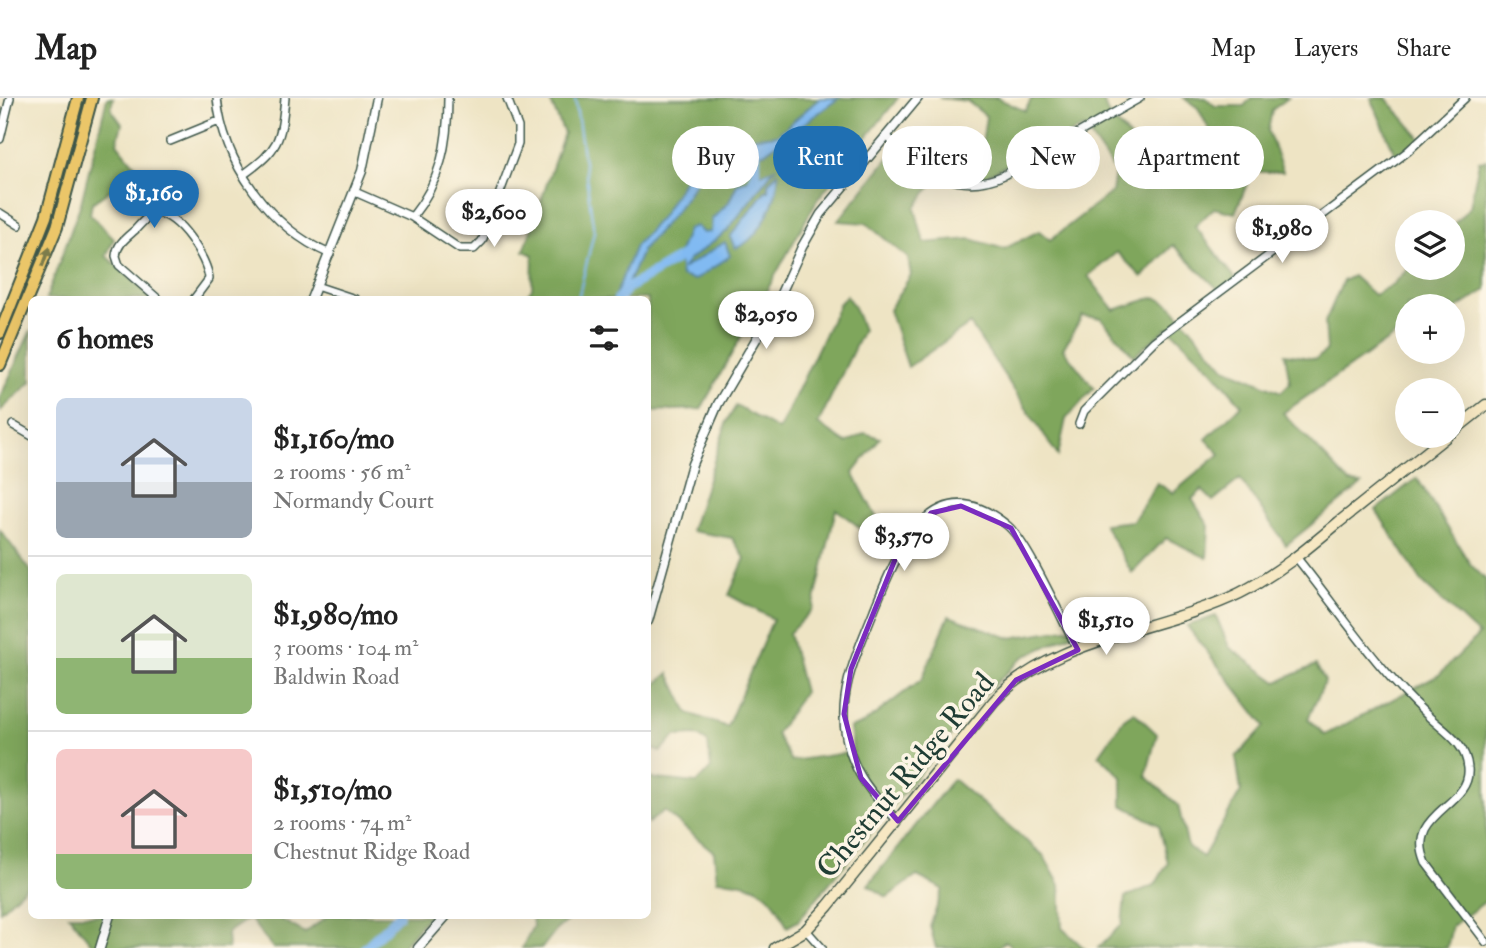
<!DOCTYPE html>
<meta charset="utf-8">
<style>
body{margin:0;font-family:"IM FELL Double Pica",serif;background:#f6f6f6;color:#222;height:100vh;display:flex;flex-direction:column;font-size:26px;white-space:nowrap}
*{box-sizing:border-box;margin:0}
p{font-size:23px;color:#767676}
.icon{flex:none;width:38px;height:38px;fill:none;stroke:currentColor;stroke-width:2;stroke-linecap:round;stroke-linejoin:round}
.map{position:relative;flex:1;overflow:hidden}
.side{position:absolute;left:28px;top:198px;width:623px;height:623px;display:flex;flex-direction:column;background:#fff;border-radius:10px;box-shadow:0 7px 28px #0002}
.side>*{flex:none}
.top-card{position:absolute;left:672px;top:28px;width:665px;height:63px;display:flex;gap:14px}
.tools{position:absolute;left:1395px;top:112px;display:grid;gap:14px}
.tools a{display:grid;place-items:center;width:70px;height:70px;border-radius:50%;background:#fff;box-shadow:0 7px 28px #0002;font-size:35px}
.price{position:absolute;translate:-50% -60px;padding:0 16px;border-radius:24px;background:#fff;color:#222;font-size:23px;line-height:46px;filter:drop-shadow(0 2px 4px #0008)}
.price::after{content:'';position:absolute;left:50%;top:42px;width:21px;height:16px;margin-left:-10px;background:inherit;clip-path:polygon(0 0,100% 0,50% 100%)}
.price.active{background:#1f6fb2;color:#fff}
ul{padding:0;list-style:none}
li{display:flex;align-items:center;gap:21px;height:175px;padding:0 28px}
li+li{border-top:2px solid #e0e0e0}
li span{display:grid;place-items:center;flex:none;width:196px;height:140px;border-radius:10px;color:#555}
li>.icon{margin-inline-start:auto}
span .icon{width:84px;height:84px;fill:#fffc;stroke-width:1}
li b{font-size:30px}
h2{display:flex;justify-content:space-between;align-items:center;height:84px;padding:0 28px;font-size:30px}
.tag{padding:0 24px;border-radius:32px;background:#fff;box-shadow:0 7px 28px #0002;font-size:24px;line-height:63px}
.tag.active{background:#1f6fb2;color:#fff}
header{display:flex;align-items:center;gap:42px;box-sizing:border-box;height:98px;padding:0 35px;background:#fff;border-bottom:2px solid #e0e0e0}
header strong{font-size:33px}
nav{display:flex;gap:38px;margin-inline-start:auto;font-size:24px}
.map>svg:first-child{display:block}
</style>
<header>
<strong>Map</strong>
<nav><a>Map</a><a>Layers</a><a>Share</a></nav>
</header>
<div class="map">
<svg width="1486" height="850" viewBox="0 0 1486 850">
<rect width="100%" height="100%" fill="#fcf5e5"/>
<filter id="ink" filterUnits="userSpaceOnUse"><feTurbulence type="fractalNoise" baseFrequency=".0143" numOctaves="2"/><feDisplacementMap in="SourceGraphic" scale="14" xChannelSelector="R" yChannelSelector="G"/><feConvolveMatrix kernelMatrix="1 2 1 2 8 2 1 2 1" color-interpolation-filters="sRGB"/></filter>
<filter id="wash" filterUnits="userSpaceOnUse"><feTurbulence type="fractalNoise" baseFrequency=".00686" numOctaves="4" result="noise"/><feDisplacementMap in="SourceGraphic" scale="28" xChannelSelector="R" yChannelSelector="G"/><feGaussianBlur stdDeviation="1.57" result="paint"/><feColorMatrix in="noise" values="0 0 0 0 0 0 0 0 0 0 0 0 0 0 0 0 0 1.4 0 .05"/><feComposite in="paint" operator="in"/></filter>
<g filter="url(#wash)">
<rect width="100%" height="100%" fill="#eee4c4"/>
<path fill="#7fa65c" stroke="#4f7248" stroke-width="2" d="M107,0H113L111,11L122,26L117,45L139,72L92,105L90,116L114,141L106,158L154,201H46L81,105Z
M549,0H898L817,102L701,311L648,313V201H524L532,190L533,157L524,153L564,35Z
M939,0H997L1025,13L1032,0H1102L1108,16L1147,59L1172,66L1211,35L1198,10L1184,0H1206L1215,8H1244L1251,0H1288L1272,12L1268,33L1283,74H1252L1235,115L1214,110L1195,128L1236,181L1220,193L1173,147L1142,179L1117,154L1088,178L1114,212L1155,199L1170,206L1225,270L1281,294L1290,285L1285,256L1316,261L1327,252L1325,224L1343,183L1353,178L1374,197L1393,186L1409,170H1452L1453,127L1470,109L1479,63L1486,62V192L1453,213L1452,208H1407V229L1283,315L1350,385L1362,386L1286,447L1240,381L1213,403L1202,392L1192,401L1209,428L1207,460L1166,440L1132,475L1104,426L1133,423L1157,385L1173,395L1220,356L1206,341L1242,307L1211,271L1168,229L1134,258L1101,220L1082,218L1063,251L1094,290L1066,321L1058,358L970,226L908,269L889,212L911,177L908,160L866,125L838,123L894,53L933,85L915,110L924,145L971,141L1004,151L1039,133L1050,142L1112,94L1115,74L1084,29L977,82L986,18L967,3Z
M1371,0H1386L1422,42L1398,63Z
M846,198L853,207L863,232L818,326L846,345L865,335L880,340L853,375L882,430L872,439L836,411L813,511L789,535L804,594L776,636L791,663L853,654L850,630L864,625L922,581L949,518L1010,540L1071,530L1073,536L1023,559L987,594L798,823L787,829C772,791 755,784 717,782L714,754L664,713L648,725V680L697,685L711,670L708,645L696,637L675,638L660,654L648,648V593L669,575L688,615L727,629L773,521L729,497L745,460L732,440L691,433L727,323L736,308L779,332L839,206Z
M31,232V284L0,313V300Z
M1417,380L1470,466L1486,482V803L1452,828L1447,850H1098L1122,826L1125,799L1155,787L1168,765L1159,727L1122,707V679L1099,657L1124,621L1134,614L1157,636L1146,678L1178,707L1188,749L1203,759L1241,693L1236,659L1265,628L1187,528L1216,518L1229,549L1277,584L1316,567L1325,583L1308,621L1325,637L1439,577L1479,537L1422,484L1376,412Z
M0,432L31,473L32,783L0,813Z
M953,681L1043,757L1060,787L1062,830L1084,850H1013L1006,843L997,850H936L930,828L943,791L917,778L887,799L868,787Z
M69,817H273L305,835L329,817H429L401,850H273L249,820L227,835L228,850H95Z
M532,817H574L556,832L542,850H522L533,828Z"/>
<path fill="#81baf2" stroke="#507c93" stroke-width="2" d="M820,0H839L764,55L750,58L738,51L722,54L712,61L675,114L643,151L621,201H614L635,148L662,118L696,62L725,42L777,37Z
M775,70L727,133L689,162L682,171L725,144L730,158L695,182L681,178L678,157L688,131L696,128L703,135L711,134L712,121L729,104L737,86Z
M778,74C781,97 759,144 735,150L730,139L765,93H768V85Z"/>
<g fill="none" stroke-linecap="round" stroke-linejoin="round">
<path stroke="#81baf2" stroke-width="2" d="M575,0L594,134L578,201"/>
<path stroke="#81baf2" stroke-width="10" d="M751,89L756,75V51L764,47
M618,201L626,191L687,155
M365,850L399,817"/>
</g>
</g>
<g filter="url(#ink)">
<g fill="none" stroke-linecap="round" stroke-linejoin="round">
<g stroke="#3e564a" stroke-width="10">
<path id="minor" d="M217,0C223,65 270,130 330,156
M886,38C922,68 954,100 1004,77L1140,0
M0,41L10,0
M170,43L219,23
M243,77C279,51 281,43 285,0
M355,94L412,119L460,151H474L482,143L518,46V29L507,0
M0,115L19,127
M412,119C441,83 448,46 448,0
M316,188L355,201
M158,201L119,167L116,158C117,146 126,140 135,132C141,126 147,117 156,116C178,113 208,162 209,181L194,201
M1079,326L1084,313L1154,243L1407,54L1465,0
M13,327L32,338
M1296,459C1338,511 1377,571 1426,616C1442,632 1466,644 1468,670C1472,709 1404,714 1426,765L1486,844
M898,723C873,698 853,675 846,639C837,593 858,553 874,512C897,455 933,365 1008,428C1028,445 1063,524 1078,552
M806,832L822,850"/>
</g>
<g stroke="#3e564a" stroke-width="11">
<path id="tertiary" d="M311,201L362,73L377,0
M648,523L692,366L718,306L775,209L802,149L821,116L918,0
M100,850L110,817
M418,850L447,817"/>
</g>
<g stroke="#3e564a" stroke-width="13">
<path id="secondary" d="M1452,334L1486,307
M775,850L806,832L828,808L994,603C1052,539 1163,533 1240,495C1277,476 1308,450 1339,424C1375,395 1411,367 1447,338"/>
</g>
<g stroke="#3e564a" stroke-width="14">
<path id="trunk" d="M0,235L46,119L78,0
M0,267L57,129L92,0"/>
</g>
<use href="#minor" stroke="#fff" stroke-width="7"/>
<use href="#tertiary" stroke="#fff" stroke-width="8"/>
<use href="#secondary" stroke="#f7e8c3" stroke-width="10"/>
<use href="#trunk" stroke="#ebc669" stroke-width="10"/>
</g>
<defs><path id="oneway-solid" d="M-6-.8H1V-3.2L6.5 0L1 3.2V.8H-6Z" transform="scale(1.75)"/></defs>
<use fill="#7b7b4c" href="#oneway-solid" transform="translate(46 159) rotate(-70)"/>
</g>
<path fill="none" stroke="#7b2cbf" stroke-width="5" stroke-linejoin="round" d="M961,408L1011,430L1078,552L1016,582L898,723L861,680L844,616L851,571L896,459L931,415Z"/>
<g text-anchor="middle" stroke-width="7" stroke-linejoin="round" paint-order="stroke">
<g font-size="30" fill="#1f3d34" stroke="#fcf5e5">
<text transform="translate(905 677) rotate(-50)" y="10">Chestnut Ridge Road</text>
</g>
</g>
</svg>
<div class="tools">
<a><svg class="icon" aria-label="layers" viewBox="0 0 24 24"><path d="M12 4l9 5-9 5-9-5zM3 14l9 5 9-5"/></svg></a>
<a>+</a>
<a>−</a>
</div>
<b class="price active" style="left:154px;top:132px">$1,160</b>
<b class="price" style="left:494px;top:151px">$2,600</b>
<b class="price" style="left:1282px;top:167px">$1,980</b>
<b class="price" style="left:766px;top:253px">$2,050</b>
<b class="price" style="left:904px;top:475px">$3,570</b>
<b class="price" style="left:1106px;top:559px">$1,510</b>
<div class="top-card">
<a class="tag">Buy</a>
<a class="tag active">Rent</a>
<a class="tag">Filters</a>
<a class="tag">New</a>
<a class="tag">Apartment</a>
</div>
<section class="side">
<h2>6 homes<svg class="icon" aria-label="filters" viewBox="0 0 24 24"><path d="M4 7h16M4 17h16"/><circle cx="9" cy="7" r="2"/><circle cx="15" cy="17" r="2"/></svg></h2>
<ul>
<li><span style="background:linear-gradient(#c9d6e8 60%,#9aa5b1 0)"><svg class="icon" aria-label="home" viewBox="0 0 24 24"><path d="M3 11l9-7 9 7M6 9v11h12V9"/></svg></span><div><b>$1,160/mo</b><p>2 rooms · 56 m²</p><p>Normandy Court</p></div></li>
<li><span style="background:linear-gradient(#dfe7d0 60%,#8fb573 0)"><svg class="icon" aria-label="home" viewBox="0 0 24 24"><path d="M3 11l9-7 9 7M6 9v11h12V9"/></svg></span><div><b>$1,980/mo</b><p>3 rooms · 104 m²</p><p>Baldwin Road</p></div></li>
<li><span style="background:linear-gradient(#f6c9c9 75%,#8fb573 0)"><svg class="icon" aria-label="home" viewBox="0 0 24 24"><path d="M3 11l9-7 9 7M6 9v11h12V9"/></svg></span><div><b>$1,510/mo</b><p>2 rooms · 74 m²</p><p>Chestnut Ridge Road</p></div></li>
</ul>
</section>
</div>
